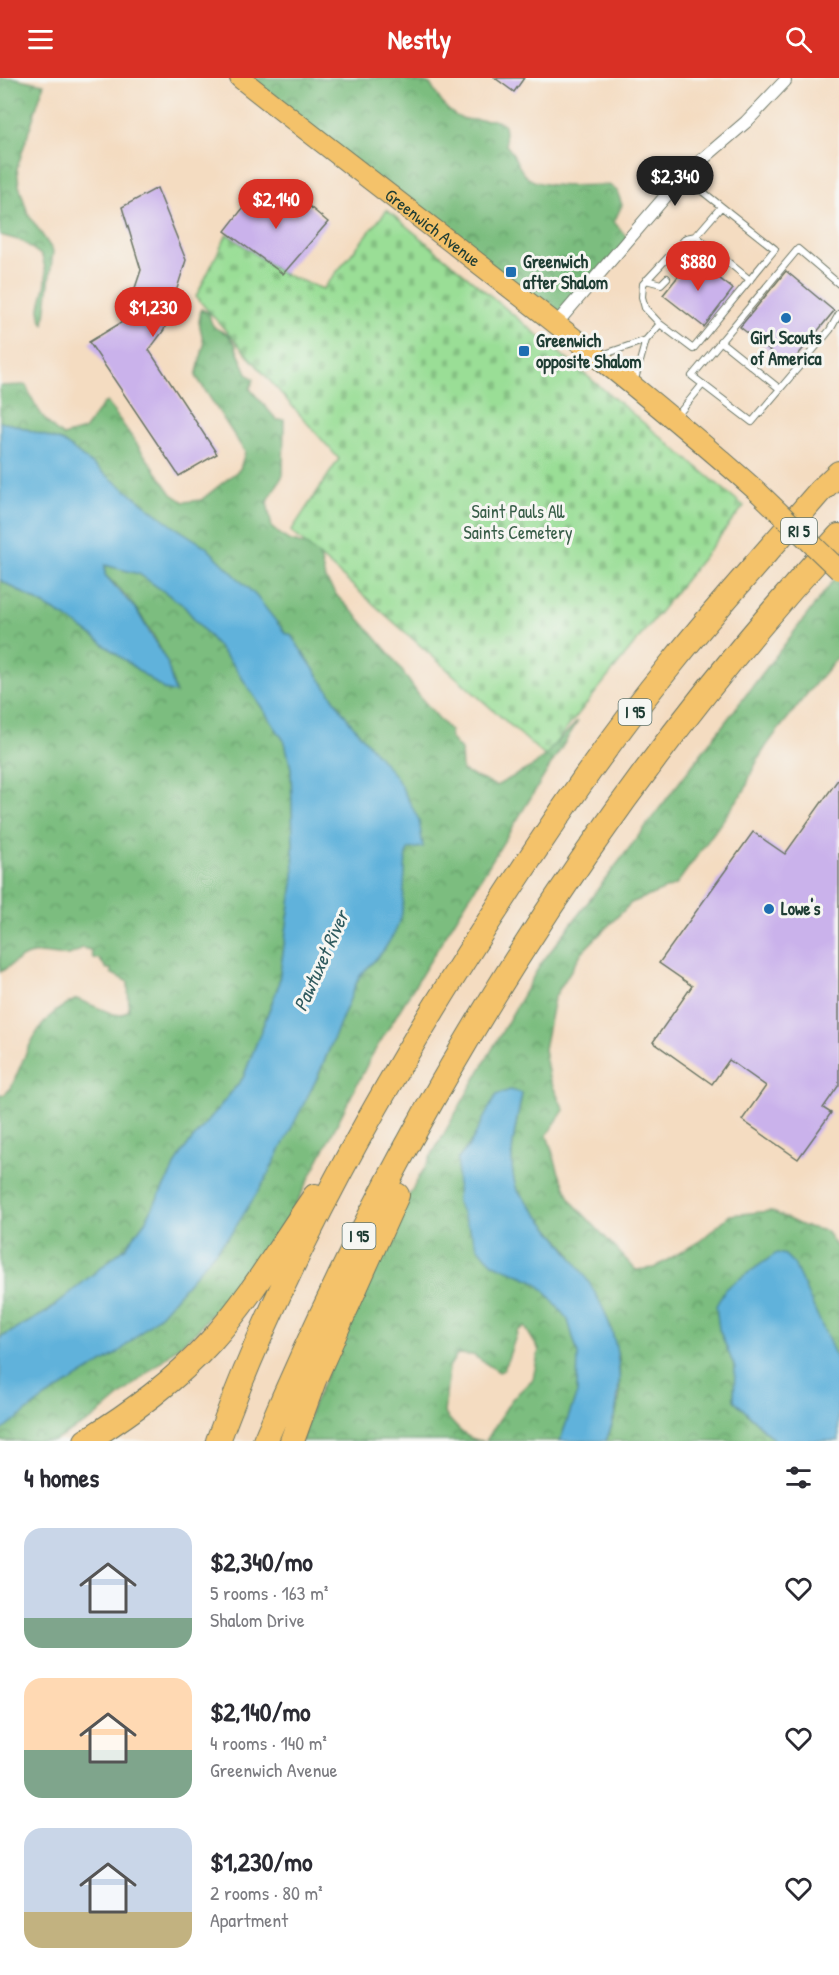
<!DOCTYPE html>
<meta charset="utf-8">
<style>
body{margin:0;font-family:"Patrick Hand",sans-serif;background:#f7f7f7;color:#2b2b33;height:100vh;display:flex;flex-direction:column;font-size:22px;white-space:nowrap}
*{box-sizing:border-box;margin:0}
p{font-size:20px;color:#7c7c81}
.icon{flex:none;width:33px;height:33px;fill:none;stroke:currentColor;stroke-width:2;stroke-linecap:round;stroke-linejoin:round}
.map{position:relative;height:1363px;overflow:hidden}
.panel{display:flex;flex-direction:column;background:#fff;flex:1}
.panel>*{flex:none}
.price{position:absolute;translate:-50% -51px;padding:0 14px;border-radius:21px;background:#d93025;color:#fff;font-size:20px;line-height:39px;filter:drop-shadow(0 2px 3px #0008)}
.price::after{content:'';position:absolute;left:50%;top:36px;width:18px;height:14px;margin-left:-9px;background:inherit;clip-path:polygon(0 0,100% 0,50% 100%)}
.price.active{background:#222;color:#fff}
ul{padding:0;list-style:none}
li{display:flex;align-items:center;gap:18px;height:150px;padding:0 24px}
li span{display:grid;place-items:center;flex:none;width:168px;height:120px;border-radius:18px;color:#555}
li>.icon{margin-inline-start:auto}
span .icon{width:72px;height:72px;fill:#fffc;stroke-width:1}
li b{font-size:26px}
h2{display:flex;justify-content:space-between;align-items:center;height:72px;padding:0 24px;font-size:26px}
header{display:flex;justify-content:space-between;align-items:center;height:78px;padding:0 24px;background:#d93025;color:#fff;font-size:27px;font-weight:800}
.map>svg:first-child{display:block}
</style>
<header><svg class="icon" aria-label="menu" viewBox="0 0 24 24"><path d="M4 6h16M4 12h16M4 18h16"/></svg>Nestly<svg class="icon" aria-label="search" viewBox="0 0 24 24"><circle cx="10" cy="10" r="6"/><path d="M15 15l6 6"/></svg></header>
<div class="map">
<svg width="839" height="1363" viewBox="0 0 839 1363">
<defs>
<pattern id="forest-crowns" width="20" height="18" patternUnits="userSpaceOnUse" patternTransform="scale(1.5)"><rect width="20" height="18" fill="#7bbd7f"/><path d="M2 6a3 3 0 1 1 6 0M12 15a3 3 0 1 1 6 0" fill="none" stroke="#649b69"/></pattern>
<pattern id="cemetery-stones" width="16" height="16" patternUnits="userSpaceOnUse" patternTransform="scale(1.5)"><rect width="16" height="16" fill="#9ade96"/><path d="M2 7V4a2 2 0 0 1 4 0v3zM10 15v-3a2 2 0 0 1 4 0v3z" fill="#84bf82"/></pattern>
</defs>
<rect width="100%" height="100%" fill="#f6f6f2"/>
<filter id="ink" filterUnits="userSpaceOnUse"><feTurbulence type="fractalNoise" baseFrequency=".0167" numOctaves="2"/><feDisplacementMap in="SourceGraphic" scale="12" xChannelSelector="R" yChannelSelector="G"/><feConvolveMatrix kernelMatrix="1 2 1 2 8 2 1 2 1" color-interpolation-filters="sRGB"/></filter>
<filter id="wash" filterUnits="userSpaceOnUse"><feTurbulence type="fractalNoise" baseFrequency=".008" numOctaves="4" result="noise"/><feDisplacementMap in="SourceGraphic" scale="24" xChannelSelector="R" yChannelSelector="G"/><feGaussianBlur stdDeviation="1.35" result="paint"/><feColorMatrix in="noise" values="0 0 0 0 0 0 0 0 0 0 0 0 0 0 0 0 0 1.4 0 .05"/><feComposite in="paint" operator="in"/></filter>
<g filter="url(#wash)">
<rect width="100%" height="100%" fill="#f4dcc1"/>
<path fill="url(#forest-crowns)" stroke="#4d7d5a" stroke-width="1.5" d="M0,0H14L44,6L17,90L19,107L28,136L53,173L44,246C34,234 45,216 46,203C47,195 44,186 42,178L22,163L0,157Z
M237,0H405L410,3L430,6C442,25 450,43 476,42C491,42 489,40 504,46L506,67C515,76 517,89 526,98C539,112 590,107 609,107L617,113L622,127L614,144L631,164L556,244Z
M201,231L209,235C212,255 219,249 229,258C231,261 232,264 235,266C238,278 244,285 247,296L254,301L250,311L277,342H284L283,397L267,424L272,450L288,462L318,470L325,501L338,519L358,539L393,580L420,619L450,653L451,661L461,672L462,693L496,708L535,687L578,643L372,977L279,1160L198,1252L93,1341L54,1363H0V1354L43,1321L118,1275L162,1235L233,1153L318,999L359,899L384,872L401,840L406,776L408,771L423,769L349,643L290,556L286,557L256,518L205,468L173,449L63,364L15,347L0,344V308L26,307C34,327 45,346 63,358L84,352L103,326L107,324L172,416L184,424L201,422L240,391L245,374L196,298L204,267L199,244Z
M105,487L139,496L183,527L234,588L285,664L291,690L294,799L278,908L243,1000L183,1073L146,1142L126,1169L47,1234L0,1260V1016L4,1017L11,1010C28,972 36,938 77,921L113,936L121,937L129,932L128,904L111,895V891H107L99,881L93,880L91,872L82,870C63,886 49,870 28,877C19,880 9,889 0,894V502L72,543L165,612L175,614C168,574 137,524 105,497Z
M839,495V578C822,597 807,615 792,635C773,658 754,681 746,710L676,807L631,825L582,874L554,920L544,971L549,1000L564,1032L547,1057L559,1095L572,1124L636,1192L654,1190L700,1163L730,1137L771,1133L803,1148L826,1153L839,1172V1288L837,1281L777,1175L725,1211L719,1251L735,1290L734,1322L775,1363H606L615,1340L620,1318L619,1279L570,1175L517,1112C505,1081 517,1047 522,1015L510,1012L458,1081L495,1186L534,1203L544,1212L568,1241L578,1276L577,1315L560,1363H486L511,1322L533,1301L539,1272L525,1249L518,1252L504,1292L499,1294L473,1277L457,1276L449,1289L444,1335C456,1349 465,1362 484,1363H301L310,1334L400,1133L540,887Z"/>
<path fill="url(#cemetery-stones)" stroke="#5c8e65" stroke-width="1.5" d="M387,132L744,428L545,678L291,453L339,381L196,219L227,156L283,196L323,211Z"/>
<path fill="#60b2db" stroke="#407888" stroke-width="1.5" d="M0,344L15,347L63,364L173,448L205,468L256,518L286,556H290L349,643L396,699L419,742L423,769L409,771L406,776L403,826L401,840L395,854L384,872L359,899L318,998L264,1104L233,1153L162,1235L118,1275L43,1321L0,1354V1260L47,1234L126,1169L146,1142L183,1073L243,1000L278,909L294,799L291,690L285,664L234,588L183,527L139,496L105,487V497L137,533L167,584L175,615L165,612L72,543L0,502Z
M510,1012L522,1015C517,1046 505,1081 517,1112C580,1187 649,1259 606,1363H560L577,1315L578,1276L568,1242L544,1212L534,1203L494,1186L478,1170L457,1124L458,1081L469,1068L496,1017Z
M777,1175L785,1177L794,1186L837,1281L839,1363H775L734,1322L735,1290L719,1251L716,1228L725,1211Z"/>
<g id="blocks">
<path fill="#cab2eb" d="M495,0H524L514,14Z
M157,110L186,182L164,252L149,272L217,376L179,398L89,264L124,243L141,192L122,129Z
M257,112L292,138L303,123L328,144L283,196L225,153Z
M693,180L733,211L704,249L663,217Z
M786,193L834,233L789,288L740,249Z
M839,700V1007L823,1030L831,1035L798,1081L742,1042L766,1008L729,982L712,1006L653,964L692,908L659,885L753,754L785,776Z"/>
</g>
</g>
<g filter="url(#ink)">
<use href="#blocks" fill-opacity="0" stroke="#6a7565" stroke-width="1.5"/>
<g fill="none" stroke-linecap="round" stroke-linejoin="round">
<g stroke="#6a7565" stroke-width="8">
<path id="lane" d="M696,158L750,202
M683,183L689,177L686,160
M646,202L661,206L667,200
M839,206L798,171L692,298L752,344L830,252L839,236
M660,246L645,230L642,219L643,206L686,160L696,158L721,129
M646,262L660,246L693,271L775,171L683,98
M720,263L780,311
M602,277L646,262L634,305
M676,339L703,306"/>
</g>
<g stroke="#6a7565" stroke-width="14">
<path id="street" d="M555,247L683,98L746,44L785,3"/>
</g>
<g stroke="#6a7565" stroke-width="22">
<g id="primary">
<path id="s1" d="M240,0C413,138 593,267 758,414"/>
</g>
</g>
<g stroke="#6a7565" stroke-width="26">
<path id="highway" d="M86,1363C132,1334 175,1303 211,1263C251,1219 281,1167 315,1118
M218,1363C285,1180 385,1003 491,840C547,753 606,665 672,585C719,526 771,470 820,413L839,395
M265,1363C405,1032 596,724 839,458
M292,1363L314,1302L397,1117"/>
</g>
<use href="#lane" stroke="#fff" stroke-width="6"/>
<use href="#street" stroke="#fff" stroke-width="12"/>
<use href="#primary" stroke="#f4c26a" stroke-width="20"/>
<use href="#highway" stroke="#f4c26a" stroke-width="24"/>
<g stroke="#6a7565" stroke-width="22" stroke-linecap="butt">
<path id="primary-bridge" d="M758,414L839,492"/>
</g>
<use href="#primary-bridge" stroke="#f4c26a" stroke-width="20"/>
</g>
</g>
<g fill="#1f6fb2" stroke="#f6f6f2" stroke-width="2">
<rect x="505" y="188" width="12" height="12" rx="3"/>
<circle cx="786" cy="240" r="6"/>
<rect x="518" y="267" width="12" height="12" rx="3"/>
<circle cx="769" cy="831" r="6"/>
</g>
<g text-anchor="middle" stroke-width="6" stroke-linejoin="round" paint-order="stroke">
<g fill="#f6f6f2" stroke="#60746d" stroke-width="1.5">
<rect x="781" y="440" width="36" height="26" rx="4.5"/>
<rect x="618.5" y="621" width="33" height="26" rx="4.5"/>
<rect x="342.5" y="1145" width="33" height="26" rx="4.5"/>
</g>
<g font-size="16" font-weight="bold" fill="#1f3d34">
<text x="799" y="459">RI 5</text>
<text x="635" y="640">I 95</text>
<text x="359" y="1164">I 95</text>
</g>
<g font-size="18" fill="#1f3d34" stroke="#f6f6f2">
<text dy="6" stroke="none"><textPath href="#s1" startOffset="244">Greenwich Avenue</textPath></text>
</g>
<g font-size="18" font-weight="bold" fill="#1f3d34" stroke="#f6f6f2" text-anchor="start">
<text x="523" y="190">Greenwich<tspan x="523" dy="21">after Shalom</tspan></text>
<text x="786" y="266" text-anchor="middle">Girl Scouts<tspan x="786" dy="21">of America</tspan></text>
<text x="536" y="269">Greenwich<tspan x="536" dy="21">opposite Shalom</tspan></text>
<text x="781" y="837">Lowe's</text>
</g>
<g font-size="18" fill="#385d48" stroke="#f6f6f2">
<text x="518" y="440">Saint Pauls All<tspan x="518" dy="21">Saints Cemetery</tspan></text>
</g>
<g font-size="20" font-style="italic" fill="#2f5a5e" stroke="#f6f6f2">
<text transform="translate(321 883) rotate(-66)" y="7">Pawtuxet River</text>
</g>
</g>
</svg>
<b class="price active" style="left:675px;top:129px">$2,340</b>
<b class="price" style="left:276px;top:152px">$2,140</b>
<b class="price" style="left:698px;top:214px">$880</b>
<b class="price" style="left:153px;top:260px">$1,230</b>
</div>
<section class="panel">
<h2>4 homes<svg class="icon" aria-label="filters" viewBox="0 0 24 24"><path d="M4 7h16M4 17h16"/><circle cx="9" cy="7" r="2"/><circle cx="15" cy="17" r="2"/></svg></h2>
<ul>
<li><span style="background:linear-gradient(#c9d6e8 75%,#7fa58c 0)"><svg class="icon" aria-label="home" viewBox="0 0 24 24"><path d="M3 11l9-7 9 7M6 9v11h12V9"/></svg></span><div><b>$2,340/mo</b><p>5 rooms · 163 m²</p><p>Shalom Drive</p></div><svg class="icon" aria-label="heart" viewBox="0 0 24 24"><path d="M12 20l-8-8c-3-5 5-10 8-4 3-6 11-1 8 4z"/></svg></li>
<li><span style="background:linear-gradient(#ffd9b3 60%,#7fa58c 0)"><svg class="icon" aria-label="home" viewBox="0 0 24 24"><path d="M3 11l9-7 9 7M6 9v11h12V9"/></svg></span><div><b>$2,140/mo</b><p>4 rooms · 140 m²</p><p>Greenwich Avenue</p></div><svg class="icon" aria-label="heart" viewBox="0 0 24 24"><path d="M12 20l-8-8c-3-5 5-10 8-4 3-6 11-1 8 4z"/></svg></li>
<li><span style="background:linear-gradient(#c9d6e8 70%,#c2b280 0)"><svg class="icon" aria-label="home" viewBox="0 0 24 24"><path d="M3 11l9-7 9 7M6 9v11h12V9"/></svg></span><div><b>$1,230/mo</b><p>2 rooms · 80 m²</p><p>Apartment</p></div><svg class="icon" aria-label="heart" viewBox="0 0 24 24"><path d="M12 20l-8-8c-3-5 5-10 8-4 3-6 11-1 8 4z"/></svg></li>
</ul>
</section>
